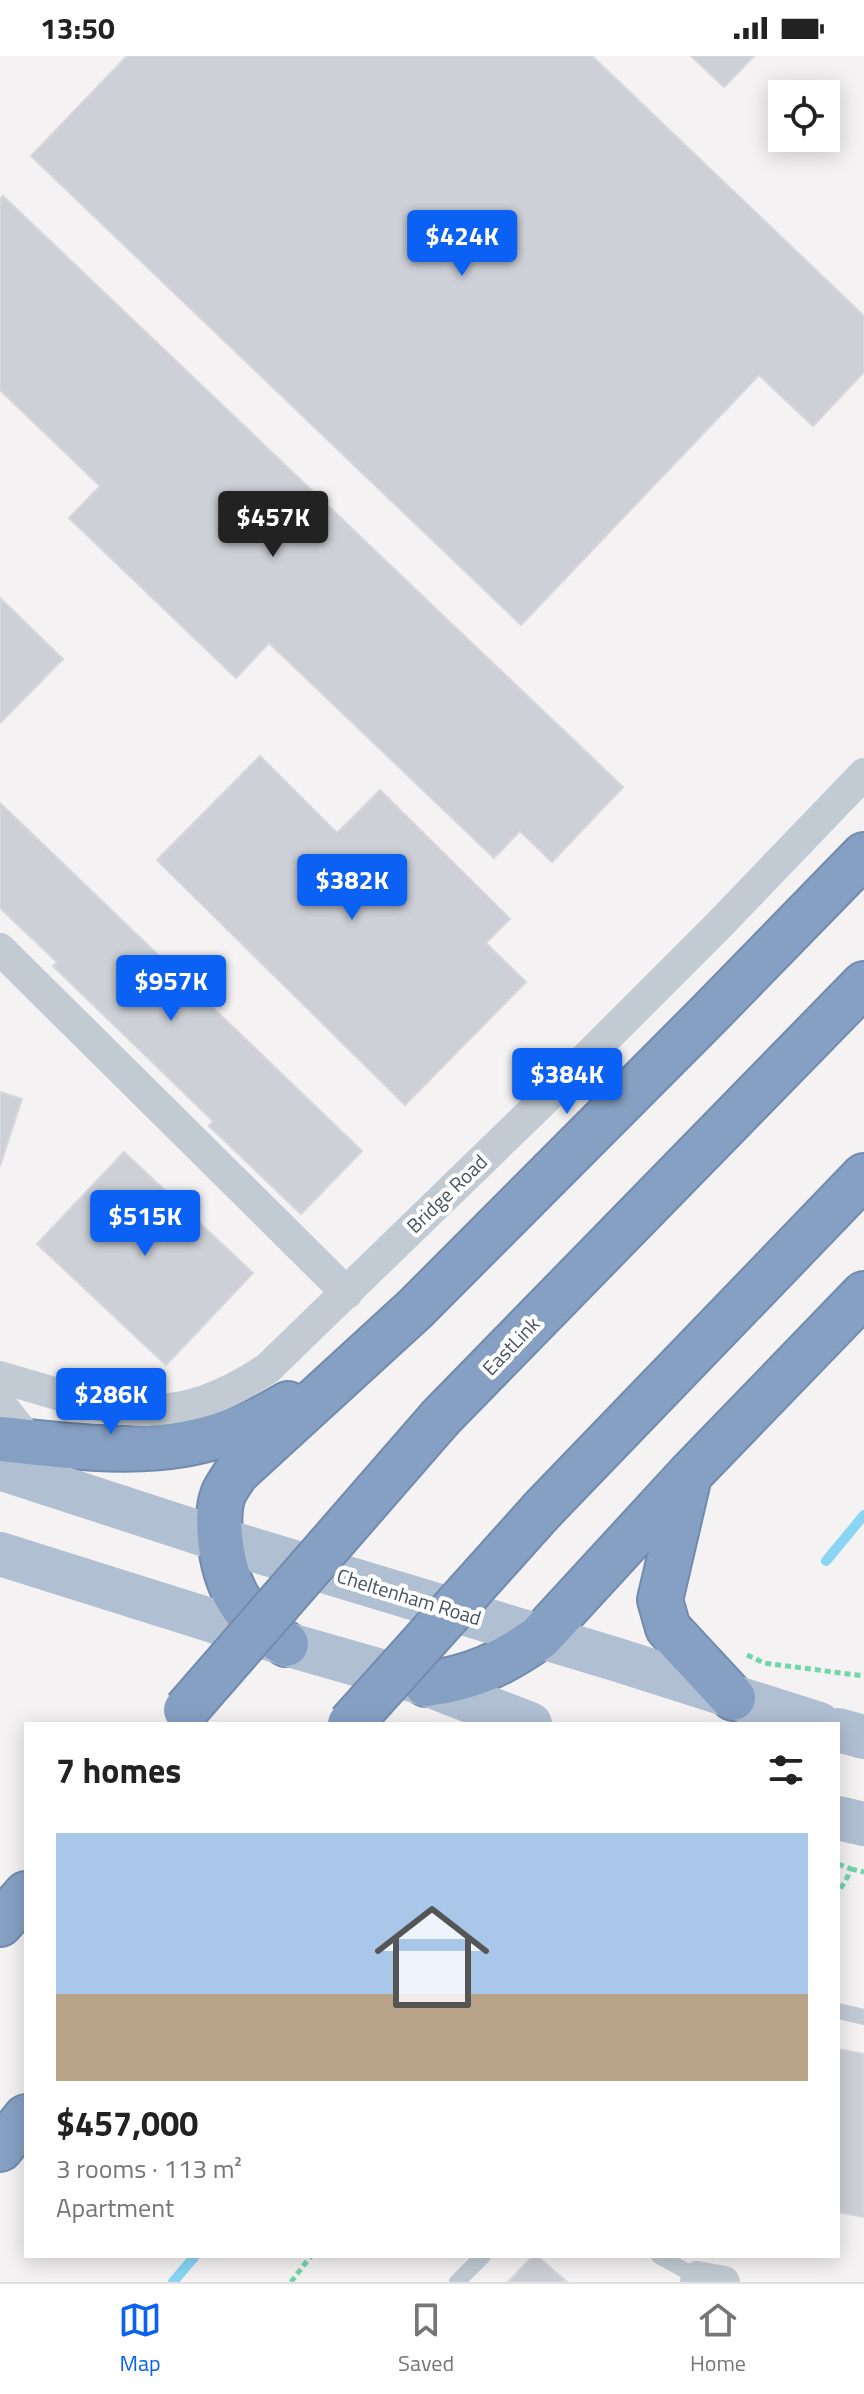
<!DOCTYPE html>
<meta charset="utf-8">
<style>
body{margin:0;font-family:"Titillium Web",sans-serif;background:#f6f6f6;color:#222;height:100vh;display:flex;flex-direction:column;font-size:30px;white-space:nowrap}
*{box-sizing:border-box;margin:0}
p{font-size:26px;color:#767676}
.icon{flex:none;width:44px;height:44px;fill:none;stroke:currentColor;stroke-width:2;stroke-linecap:round;stroke-linejoin:round}
.map{position:relative;flex:1;overflow:hidden}
.side{position:absolute;left:24px;top:1666px;width:816px;height:536px;display:flex;flex-direction:column;background:#fff;border-radius:0px;box-shadow:0 4px 20px #0003}
.side>*{flex:none}
.fabs{position:absolute;left:768px;top:24px;display:grid;gap:16px}
.fabs a{display:grid;place-items:center;width:72px;height:72px;border-radius:0px;background:#fff;box-shadow:0 4px 20px #0003;font-size:40px}
.price{position:absolute;translate:-50% -68px;padding:0 18px;border-radius:8px;background:#0b61f4;color:#fff;font-size:26px;line-height:52px;filter:drop-shadow(0 2px 4px #0008)}
.price::after{content:'';position:absolute;left:50%;top:48px;width:24px;height:18px;margin-left:-12px;background:inherit;clip-path:polygon(0 0,100% 0,50% 100%)}
.price.on{background:#222;color:#fff}
ul{padding:0;list-style:none}
li{display:grid;align-content:center;gap:16px;height:424px;padding:0 32px}
li span{display:grid;place-items:center;height:248px;border-radius:0px;color:#555}
li>.icon{margin-inline-start:auto}
span .icon{width:144px;height:144px;fill:#fffc;stroke-width:1}
li b{font-size:34px}
h2{display:flex;justify-content:space-between;align-items:center;height:96px;padding:0 32px;font-size:34px}
.status{display:flex;justify-content:space-between;align-items:center;height:56px;padding:0 40px;background:#fff;direction:ltr}
.status svg{height:22px;fill:currentColor}
.menu{display:flex;justify-content:space-around;align-items:center;height:112px;border-top:2px solid #e0e0e0;background:#fff;font-size:22px;color:#767676}
.menu a{display:grid;justify-items:center;gap:4px}
.menu .on{color:#0b61f4}
.map>svg:first-child{display:block}
</style>
<div class="status"><b>13:50</b><svg viewBox="0 0 49 12"><path d="M0 12V9h3v3zM5 12V6h3v6zM10 12V3h3v9zM15 12V0h3v12zM26 1h20v11H26zM47 4h2v5h-2z"/></svg></div>
<div class="map">
<svg width="864" height="2226" viewBox="0 0 864 2226">
<rect width="100%" height="100%" fill="#f4f2f2"/>
<g fill="none" stroke-linecap="round" stroke-linejoin="round">
<path stroke="#88d6f3" stroke-width="10" d="M826,1505L864,1459
M173,2226L195,2200"/>
</g>
<path fill="#cdd0d6" stroke="#d5d7dd" stroke-width="2" d="M127,0H592L864,260V316L813,370L759,319L521,569L31,100Z
M691,0H754L724,31Z
M3,140L623,731L552,806L520,775L494,802L269,587L236,622L69,462L100,430L0,334V143Z
M0,542L63,603L1,666L0,665Z
M260,700L337,777L380,734L510,863L486,887L526,926L405,1049L157,804Z
M0,747L362,1095L301,1158L209,1070L213,1065L53,910L57,906L0,852Z
M0,1036L22,1043L0,1110Z
M124,1096L253,1217L166,1309L37,1188Z
M838,1993L864,1998V2161L838,2156Z
M533,2200H537L567,2226H508Z"/>
<g fill="none" stroke-linecap="round" stroke-linejoin="round">
<g stroke="#718baf" stroke-width="48">
<path id="motorway" d="M441,1361L864,928
M0,1383C108,1394 190,1408 288,1348
M689,1420L660,1544L668,1572L733,1642
M543,1453L864,1120
M286,1588C243,1562 225,1532 220,1482C219,1468 218,1453 223,1439C226,1431 232,1424 236,1417L415,1253L712,955L864,799
M426,1628C472,1622 502,1608 540,1581L690,1418L864,1238
M0,1868L26,1838
M0,2093L26,2061"/>
</g>
<path stroke="#73d5ab" stroke-width="5" stroke-dasharray="6 4" stroke-linecap="butt" d="M747,1599L764,1607L864,1620
M838,1808L851,1813L846,1824L838,1836
M851,1813L864,1816
M291,2226L311,2200"/>
<path stroke="#c2cbd4" stroke-width="16" d="M838,1955L864,1961
M659,2200L697,2221
M457,2226L483,2200"/>
<path stroke="#c2cbd4" stroke-width="32" d="M0,893L347,1237
M0,1321C107,1352 167,1381 268,1312L540,1048L718,870L864,718
M0,1348L30,1386
M696,2226L697,2221L724,2226"/>
<path stroke="#b0bfd2" stroke-width="44" d="M0,1412L221,1484L618,1604L819,1668
M0,1498L286,1588L426,1628L530,1668
M838,1674L864,1681
M838,1762L864,1768"/>
<use href="#motorway" stroke="#86a0c3" stroke-width="44"/>
<g stroke="#718baf" stroke-width="48" stroke-linecap="butt">
<path id="motorway-bridge" d="M186,1654L441,1361
M350,1668L543,1453"/>
</g>
<use href="#motorway-bridge" stroke="#86a0c3" stroke-width="44"/>
</g>
<g text-anchor="middle" stroke-width="8" stroke-linejoin="round" paint-order="stroke">
<g font-size="20" fill="#485361" stroke="#fff">
<text transform="translate(447 1138) rotate(-44)" y="7">Bridge Road</text>
<text transform="translate(511 1290) rotate(-46)" y="7">EastLink</text>
<text transform="translate(409 1541) rotate(17)" y="7">Cheltenham Road</text>
</g>
</g>
</svg>
<div class="fabs">
<a><svg class="icon" aria-label="locate" viewBox="0 0 24 24"><circle cx="12" cy="12" r="6"/><path d="M12 2v4M12 18v4M2 12h4M18 12h4"/></svg></a>
</div>
<b class="price" style="left:462px;top:222px">$424K</b>
<b class="price on" style="left:273px;top:503px">$457K</b>
<b class="price" style="left:352px;top:866px">$382K</b>
<b class="price" style="left:171px;top:967px">$957K</b>
<b class="price" style="left:567px;top:1060px">$384K</b>
<b class="price" style="left:145px;top:1202px">$515K</b>
<b class="price" style="left:111px;top:1380px">$286K</b>
<section class="side">
<h2>7 homes<svg class="icon" aria-label="filters" viewBox="0 0 24 24"><path d="M4 7h16M4 17h16"/><circle cx="9" cy="7" r="2"/><circle cx="15" cy="17" r="2"/></svg></h2>
<ul>
<li><span style="background:linear-gradient(#a9c7e8 65%,#b9a48a 0)"><svg class="icon" aria-label="home" viewBox="0 0 24 24"><path d="M3 11l9-7 9 7M6 9v11h12V9"/></svg></span><div><b>$457,000</b><p>3 rooms · 113 m²</p><p>Apartment</p></div></li>
</ul>
</section>
</div>
<nav class="menu">
<a class="on"><svg class="icon" aria-label="map" viewBox="0 0 24 24"><path d="M3 6l6-2 6 2 6-2v14l-6 2-6-2-6 2zM9 4v14M15 6v14"/></svg>Map</a>
<a><svg class="icon" aria-label="saved" viewBox="0 0 24 24"><path d="M7 4h10v16l-5-4-5 4z"/></svg>Saved</a>
<a><svg class="icon" aria-label="home" viewBox="0 0 24 24"><path d="M3 11l9-7 9 7M6 9v11h12V9"/></svg>Home</a>
</nav>
